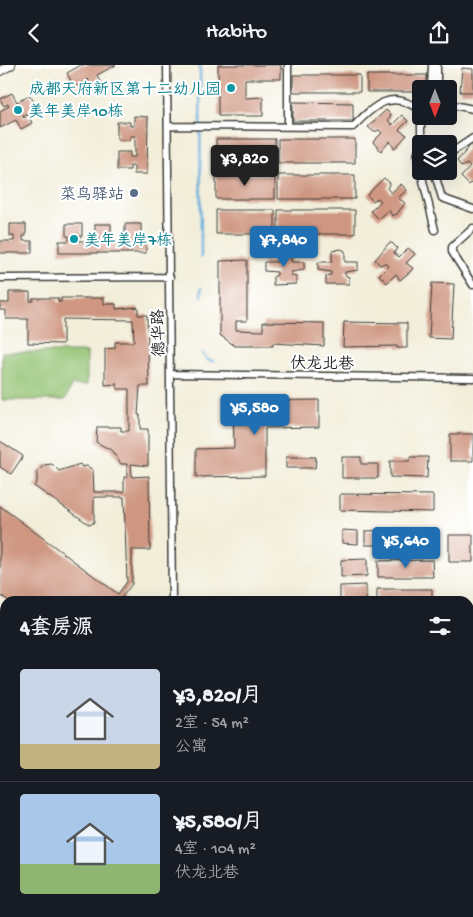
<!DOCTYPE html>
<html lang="zh">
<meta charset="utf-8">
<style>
body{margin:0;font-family:"Gochi Hand","LXGW WenKai TC",sans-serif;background:#242831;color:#f1f3f6;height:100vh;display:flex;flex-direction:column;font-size:19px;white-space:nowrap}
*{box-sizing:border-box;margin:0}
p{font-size:16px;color:#9ea1a6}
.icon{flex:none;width:28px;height:28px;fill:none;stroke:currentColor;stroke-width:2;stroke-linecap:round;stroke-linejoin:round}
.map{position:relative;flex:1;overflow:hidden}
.details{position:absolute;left:0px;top:531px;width:474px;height:321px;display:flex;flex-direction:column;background:#171b24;border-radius:15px 15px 0 0;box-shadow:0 5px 20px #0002}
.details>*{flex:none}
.needle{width:32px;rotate:180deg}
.tools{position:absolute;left:412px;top:15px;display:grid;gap:10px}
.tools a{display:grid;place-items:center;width:45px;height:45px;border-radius:5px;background:#171b24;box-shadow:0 5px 20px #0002;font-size:25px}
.price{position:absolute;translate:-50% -42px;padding:0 11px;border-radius:5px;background:#1f6fb2;color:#fff;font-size:16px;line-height:32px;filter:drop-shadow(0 1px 2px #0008)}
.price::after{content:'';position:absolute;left:50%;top:30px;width:15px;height:11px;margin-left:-8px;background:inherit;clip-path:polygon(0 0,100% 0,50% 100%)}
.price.selected{background:#222;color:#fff}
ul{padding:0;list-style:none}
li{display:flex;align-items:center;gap:15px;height:125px;padding:0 20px}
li+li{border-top:1px solid #363941}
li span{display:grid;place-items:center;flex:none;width:140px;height:100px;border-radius:5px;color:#555}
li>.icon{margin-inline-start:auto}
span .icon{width:60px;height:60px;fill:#fffc;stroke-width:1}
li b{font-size:21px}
h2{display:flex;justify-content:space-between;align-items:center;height:60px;padding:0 20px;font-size:21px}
header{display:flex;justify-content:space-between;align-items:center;height:65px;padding:0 20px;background:#171b24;font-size:22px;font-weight:600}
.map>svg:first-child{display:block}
</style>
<header><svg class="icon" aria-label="back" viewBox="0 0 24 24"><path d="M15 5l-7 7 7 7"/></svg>Habito<svg class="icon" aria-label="share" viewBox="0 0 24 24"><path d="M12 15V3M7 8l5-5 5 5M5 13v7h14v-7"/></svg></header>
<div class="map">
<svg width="473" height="852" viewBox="0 0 473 852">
<rect width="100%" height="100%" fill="#fff"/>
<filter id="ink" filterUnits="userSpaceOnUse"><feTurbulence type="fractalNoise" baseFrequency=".02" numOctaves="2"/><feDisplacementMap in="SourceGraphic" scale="10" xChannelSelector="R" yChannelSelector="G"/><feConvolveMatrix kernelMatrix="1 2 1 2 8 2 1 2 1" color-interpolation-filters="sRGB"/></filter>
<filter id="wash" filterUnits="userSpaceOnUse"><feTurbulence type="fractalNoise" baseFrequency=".0096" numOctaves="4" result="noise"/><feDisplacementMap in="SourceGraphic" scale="20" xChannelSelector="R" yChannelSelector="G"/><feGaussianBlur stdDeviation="1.12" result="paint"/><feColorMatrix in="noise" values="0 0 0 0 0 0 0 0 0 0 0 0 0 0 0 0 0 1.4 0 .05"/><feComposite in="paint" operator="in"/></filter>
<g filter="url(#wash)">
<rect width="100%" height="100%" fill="#f2eeda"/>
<path fill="#93c272" stroke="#586f47" d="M2,287H87V320H72L65,335H2Z"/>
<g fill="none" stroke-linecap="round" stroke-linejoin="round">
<path stroke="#67aedd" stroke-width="2.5" d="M200,0L201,192
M201,223V231
M202,288L208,295L213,296"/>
</g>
<g id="blocks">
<path fill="#cf9782" d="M81,0H116L97,10L102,20L90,26L85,18L89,16L88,14L74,22L67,8Z
M218,0H281V14H245V33L263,32V51H218Z
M462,3L473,4V27H460Z
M293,10H360V27H293Z
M367,10H427V24H421V27H367Z
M12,28L17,37L30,30L37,43L23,50L24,53L28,50L32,58L21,64L16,55L0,63V46L9,41L8,39L4,41L0,34Z
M293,37L353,38V56H293Z
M386,45L391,50L388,55L392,60L402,50L408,56L399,65L407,70L398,80L394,83L390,76L381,86L373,77L382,68L379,65L374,67L368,62Z
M134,51L148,52L147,109H134V101H130V105H117V87H130V92H135V71H130V75H117V57H130V61H134Z
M216,74H275V98L216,97Z
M278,74H355V98H278Z
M471,80H473V116L469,120L461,112L470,102L467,99L462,102L457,96Z
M216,110H275V134H216Z
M278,110H355V134H278Z
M384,113L390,118L387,123L391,128L401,119L407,125L398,133L405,138L397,149L392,151L389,145L379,154L371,146L381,136L377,133L373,136L367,130Z
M216,145H275V169H216Z
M278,145H355V169H278Z
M10,159H26V171H23V176H32V188H0V176H14V171H10Z
M66,159H82V171H79V176H99V171H95V159H111V171H108V177H129V171H125V159H141V170H137V178H146V188H59V176H69V171H66Z
M389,178H392L397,183L394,188L399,192L408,183L415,189L406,198L413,203L411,206L400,215L396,209L387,218L379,210L388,201L385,198L380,200L375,195Z
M287,184L291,186V197H304V205L291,207V210L296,212V219L273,220V212L277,210V207L264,206V197H278V186Z
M341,184L345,186V197H358V205L345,207V210L349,212V219H326V211L331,210V207L318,205V197H332V186Z
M247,195V256H236V265L263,266V257L324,258V281L273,278V281H235L220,270V196Z
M432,218L454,219L451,274L429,273Z
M9,227H30V236H33V233H58V237H61V233H104V239H116V244L138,242V250H147L149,321H140L138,350H140V364H148V401L131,399L132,412L149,411L150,485H132V519L122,532L128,536H9L0,530V441L118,529L127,517L124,432H94V457L90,460L34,421L37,417V407L44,400L52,399L59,406L80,399L82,402L87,401L93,405L94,427H124V412H127V399H121L111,385L96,377L97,362H121V366H129V324H117V319L105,320V284L115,283V277H134L133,255L63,254V279L28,278V254H6V245H0V238H9Z
M344,257L407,258V283H397V281L343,282Z
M319,335V362L265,363V411L196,412V384L234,383L233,336Z
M450,369H473V396H450Z
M0,376L23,391L11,409L0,402Z
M286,392H316L315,403H286Z
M342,392H361V399H378V413H342Z
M410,392H428L427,413L390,412V396H409Z
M340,429L433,430V447L340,445Z
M342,465L358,466V479L342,478Z
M396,465L397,480H365V466Z
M403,465H433V479L403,480Z
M449,470H473V497H449Z
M367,494V511L341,512V495Z
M432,495L433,512H378V496Z
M366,520V536H340V521Z
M377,524H432V536H377Z
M469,587H473V614H469Z
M0,640L4,643L2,647L5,646V663L0,659Z
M469,706H473V741H469Z
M53,848H88L90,850L88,852H57Z
M106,848H167L168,852H106Z
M238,848H344L361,851L245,852Z
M473,849L472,852H406V850Z"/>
</g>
</g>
<g filter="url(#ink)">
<use href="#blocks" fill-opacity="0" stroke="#3c3c38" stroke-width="1"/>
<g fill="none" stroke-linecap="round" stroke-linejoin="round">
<g stroke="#3c3c38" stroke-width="9">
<path id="minor" d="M167,0L172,536
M288,0V61
M431,24L432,0
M437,24V0
M449,39L473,44
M421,51V78L417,91L435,165
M168,61L353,62C374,40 392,23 421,46
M449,89L473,73
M434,106L442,133L473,144
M473,163L452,182V187L473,220
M0,213L170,212
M171,309L473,313"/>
</g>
<g stroke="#3c3c38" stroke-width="10">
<path id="tertiary" d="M0,6L11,0
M0,588L5,591
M0,599L5,602
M469,798H473
M469,808H473"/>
</g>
<use href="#minor" stroke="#fff" stroke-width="6"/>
<use href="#tertiary" stroke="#fff" stroke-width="8"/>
</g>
</g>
<g fill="#0f9aa8" stroke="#fff" stroke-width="2">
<circle cx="231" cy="23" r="5"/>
<circle cx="18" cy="45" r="5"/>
<circle cx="74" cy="174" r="5"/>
</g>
<circle fill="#5c6f8a" stroke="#fff" stroke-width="2" cx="134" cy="128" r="5"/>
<g text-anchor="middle" stroke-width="4" stroke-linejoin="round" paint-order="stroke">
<g font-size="16" fill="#0d838f" stroke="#fff" text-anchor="start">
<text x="221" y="29" text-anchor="end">成都天府新区第十二幼儿园</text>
<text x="28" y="51">美年美岸10栋</text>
<text x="84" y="180">美年美岸7栋</text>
</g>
<g font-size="16" fill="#4e5e75" stroke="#fff" text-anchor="end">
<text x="124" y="134">菜鸟驿站</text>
</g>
<g font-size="16" fill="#1c1c1c" stroke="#fff">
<text transform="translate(157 268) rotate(-91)" y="6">德华路</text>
<text transform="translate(322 297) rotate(1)" y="6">伏龙北巷</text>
</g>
</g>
</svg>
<div class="tools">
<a><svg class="needle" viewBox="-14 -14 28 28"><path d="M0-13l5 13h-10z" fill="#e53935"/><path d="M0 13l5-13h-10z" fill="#9ea1a6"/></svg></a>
<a><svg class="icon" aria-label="layers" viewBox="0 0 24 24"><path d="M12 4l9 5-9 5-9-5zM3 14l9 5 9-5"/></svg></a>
</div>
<b class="price selected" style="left:245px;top:122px">¥3,820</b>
<b class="price" style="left:284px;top:203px">¥7,840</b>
<b class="price" style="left:255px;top:371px">¥5,580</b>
<b class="price" style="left:406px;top:504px">¥5,640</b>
<section class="details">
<h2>4套房源<svg class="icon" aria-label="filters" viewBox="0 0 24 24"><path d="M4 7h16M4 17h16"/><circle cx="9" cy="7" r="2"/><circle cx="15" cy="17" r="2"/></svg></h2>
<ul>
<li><span style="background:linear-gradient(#c9d6e8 75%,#c2b280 0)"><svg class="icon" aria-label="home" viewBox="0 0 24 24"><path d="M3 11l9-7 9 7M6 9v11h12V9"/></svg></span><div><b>¥3,820/月</b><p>2室 · 54 m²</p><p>公寓</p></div></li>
<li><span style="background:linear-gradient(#a9c7e8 70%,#8fb573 0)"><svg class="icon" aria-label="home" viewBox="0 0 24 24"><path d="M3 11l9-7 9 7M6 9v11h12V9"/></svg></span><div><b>¥5,580/月</b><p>4室 · 104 m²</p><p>伏龙北巷</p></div></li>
</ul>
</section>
</div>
